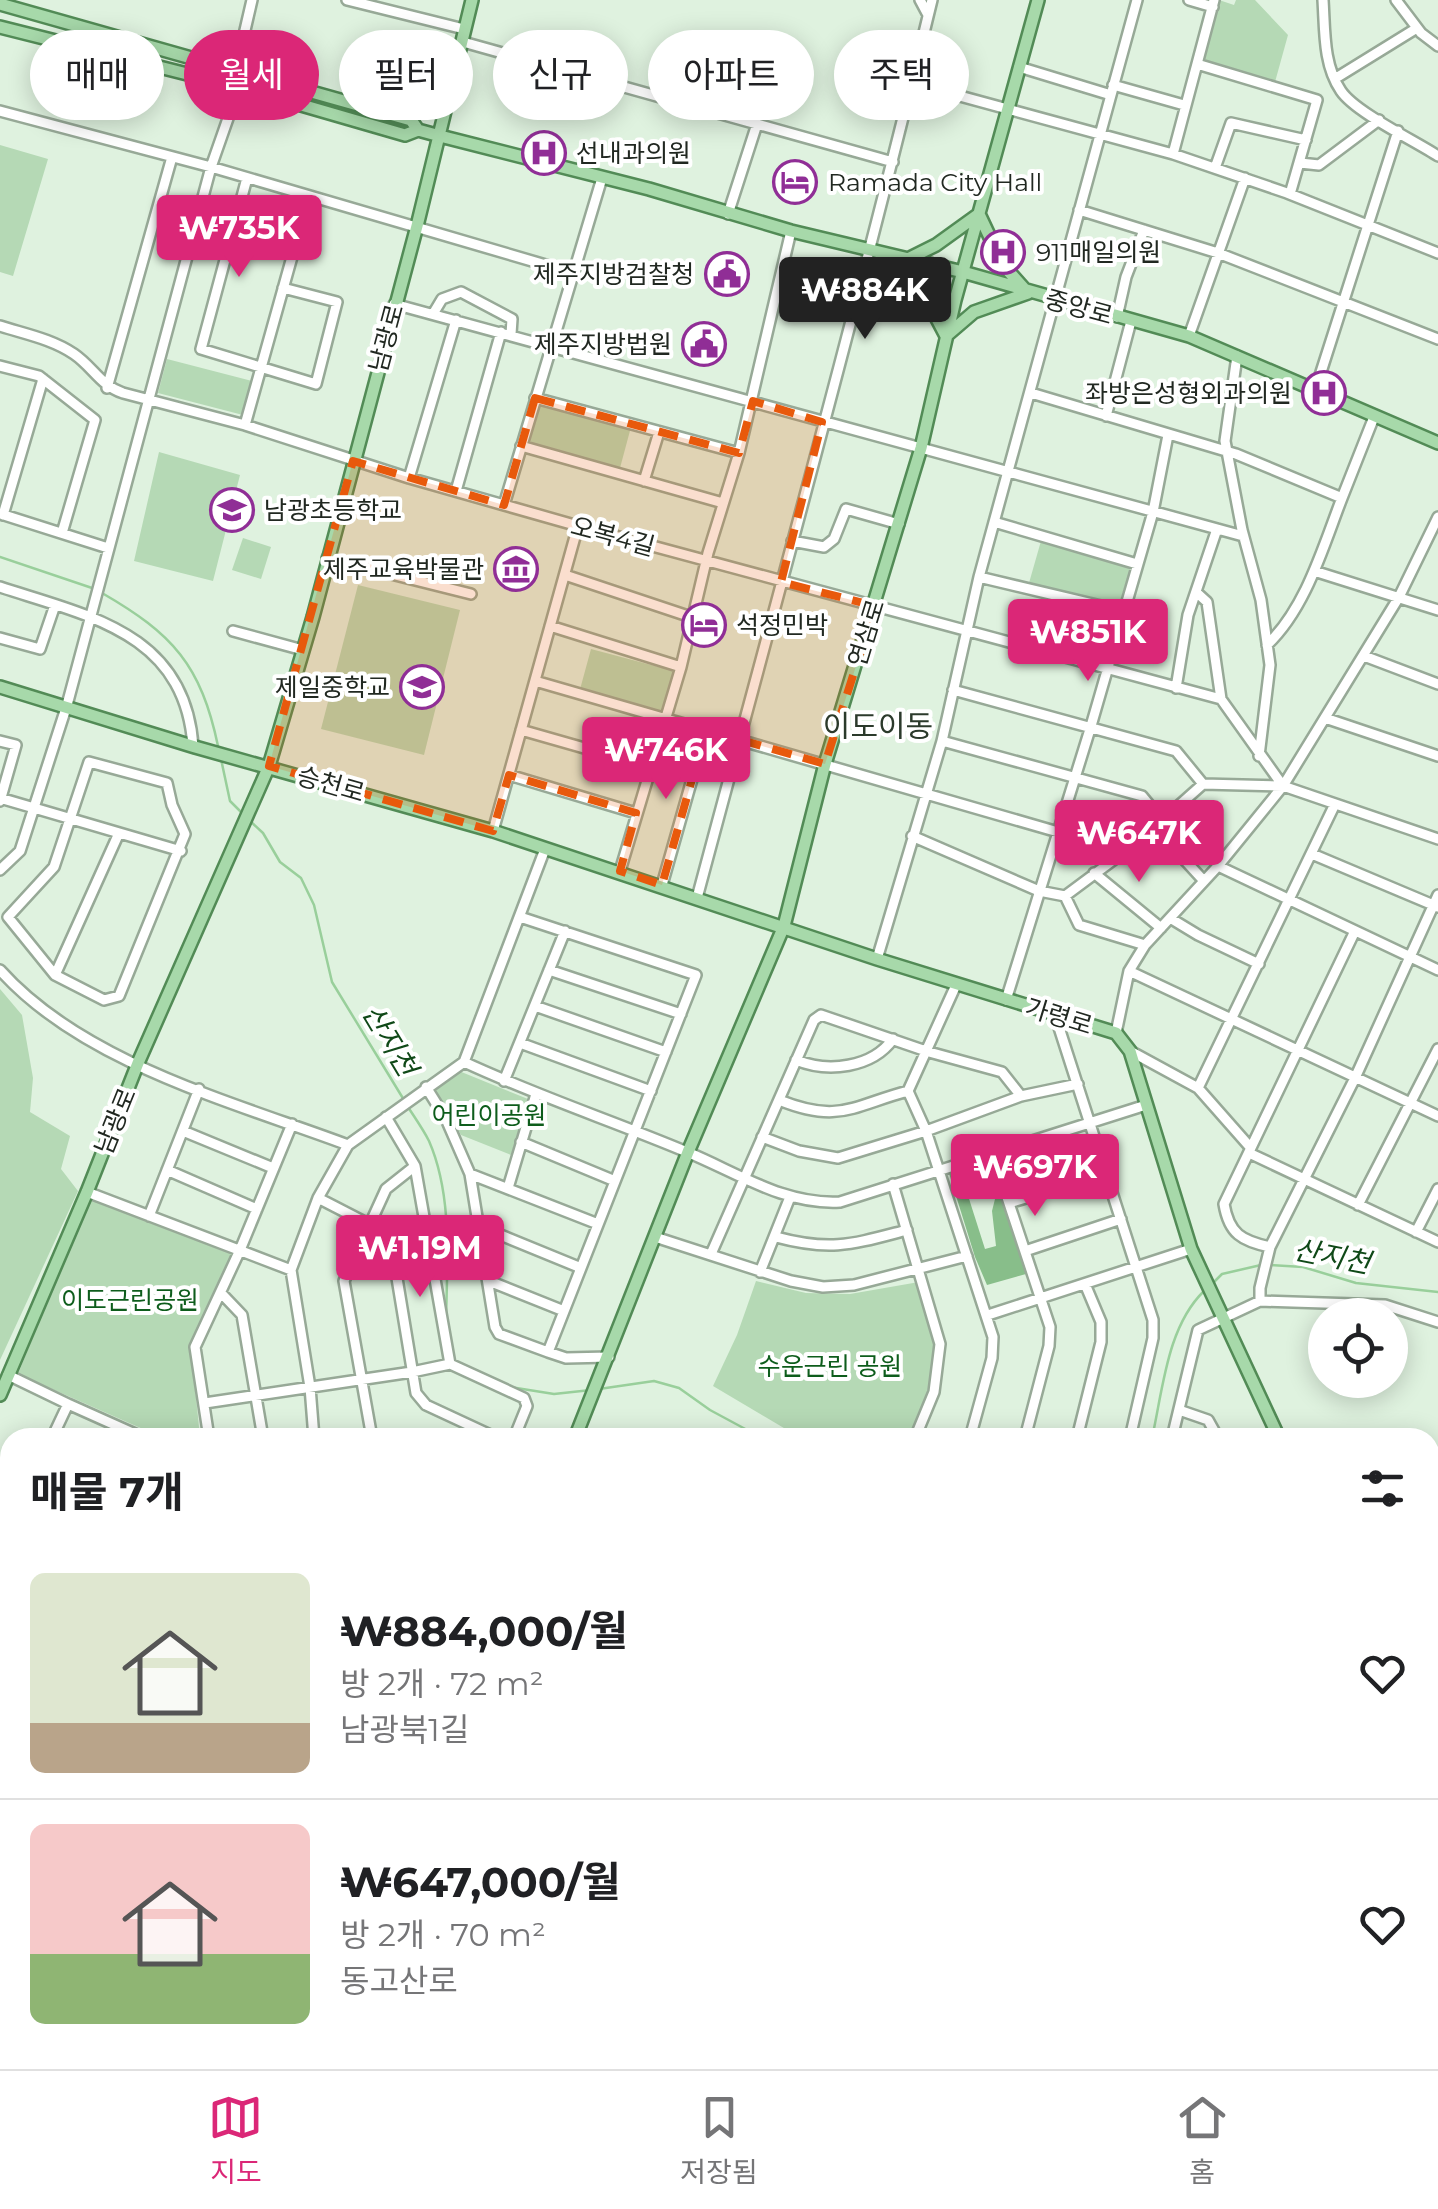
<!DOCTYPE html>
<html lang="ko">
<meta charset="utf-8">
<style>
body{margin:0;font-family:Montserrat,"Noto Sans KR",sans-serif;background:#f6f6f6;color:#202124;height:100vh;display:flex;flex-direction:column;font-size:38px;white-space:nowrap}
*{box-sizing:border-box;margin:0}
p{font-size:32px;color:#757577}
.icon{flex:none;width:55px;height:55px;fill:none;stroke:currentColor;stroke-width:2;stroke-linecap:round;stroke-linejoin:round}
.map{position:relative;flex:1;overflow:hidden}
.panel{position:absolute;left:0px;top:1428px;width:1440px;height:642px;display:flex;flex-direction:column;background:#fff;border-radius:30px 30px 0 0;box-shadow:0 5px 25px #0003}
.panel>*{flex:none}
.guide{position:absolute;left:30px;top:30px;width:1380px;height:90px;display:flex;gap:20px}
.tools{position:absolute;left:1308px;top:1298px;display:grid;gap:20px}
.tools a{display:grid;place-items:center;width:100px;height:100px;border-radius:50%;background:#fff;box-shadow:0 5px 25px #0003;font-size:50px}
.price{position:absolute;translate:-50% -85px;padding:0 22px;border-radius:10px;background:#db2777;color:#fff;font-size:32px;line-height:65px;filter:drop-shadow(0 2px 5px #0008)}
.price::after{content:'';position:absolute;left:50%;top:60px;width:30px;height:22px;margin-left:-15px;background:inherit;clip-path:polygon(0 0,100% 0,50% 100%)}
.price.active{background:#222;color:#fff}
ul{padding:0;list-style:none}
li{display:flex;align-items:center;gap:30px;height:250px;padding:0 30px}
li+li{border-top:2px solid #e0e0e0}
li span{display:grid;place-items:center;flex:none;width:280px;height:200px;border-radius:15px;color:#555}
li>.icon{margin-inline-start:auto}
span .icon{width:120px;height:120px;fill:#fffc;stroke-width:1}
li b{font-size:42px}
h2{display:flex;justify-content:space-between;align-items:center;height:120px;padding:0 30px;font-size:42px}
.chip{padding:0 35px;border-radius:45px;background:#fff;box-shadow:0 5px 25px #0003;font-size:35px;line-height:90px}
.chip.active{background:#db2777;color:#fff}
.menu{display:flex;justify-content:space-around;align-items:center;height:140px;border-top:2px solid #e0e0e0;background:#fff;font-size:28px;color:#757577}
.menu a{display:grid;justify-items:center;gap:5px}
.menu .active{color:#db2777}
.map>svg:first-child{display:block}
</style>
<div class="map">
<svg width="1438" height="2069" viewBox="0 0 1438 2069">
<rect width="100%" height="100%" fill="#dff2df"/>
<path fill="#b5d9b5" d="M1219,0L1234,5L1236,0H1255L1288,35L1275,82L1206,62L1203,56Z
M0,145L48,159L13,276L0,272Z
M167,359L252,381L243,415L158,393Z
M537,402L631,427L620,468L526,443Z
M159,452L240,475L213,581L134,561Z
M243,538L271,547L261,579L232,570Z
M1041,541L1131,566L1118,608L1029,583Z
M358,585L460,610L424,755L321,729Z
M591,649L674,671L663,714L579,693Z
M0,989L22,1015L33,1078L30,1112L70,1136L61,1169L78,1191L0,1360Z
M459,1071L528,1099L511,1155L461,1135L435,1090Z
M89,1199L234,1255L191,1347L200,1437H161L18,1374Z
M756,1281L806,1293L850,1294L919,1282L934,1335L930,1391L908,1437H799L713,1386L737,1335Z"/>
<path fill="#88be8a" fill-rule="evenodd" d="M989,1157L1026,1274L987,1285L975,1257L948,1170ZM983,1176L997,1191L992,1211L996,1246L985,1249L964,1183Z"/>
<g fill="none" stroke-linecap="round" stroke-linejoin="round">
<path stroke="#99cf9b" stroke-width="2.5" d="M0,557L95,589
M102,593C173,634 201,665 218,746
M221,759L230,801L243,814
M249,820L263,833L280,862L301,878L314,905L332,982L404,1100
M408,1107C415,1118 423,1129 429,1141C453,1196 447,1263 446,1321
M1269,1265L1303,1267L1356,1283L1438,1292
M1214,1282L1222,1274L1261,1265
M510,1387L554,1394L591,1390
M599,1389L654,1381L679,1388L710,1410L762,1438
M1152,1438C1163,1389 1167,1327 1204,1291"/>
<g stroke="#97a997" stroke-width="14">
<path id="minor" d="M347,0L464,29
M920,0L928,15
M1189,0L1213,7
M1323,0C1325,30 1323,65 1341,91C1355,112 1415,141 1438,156
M1396,0L1421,33L1438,46
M463,42L893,162
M1197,64L1317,100
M1019,67L1111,95
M236,69L252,0
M1336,78L1417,28
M912,83L1173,154L1287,193L1438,253
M1113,85L1184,105
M0,111L211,167L573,273
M1173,154L1214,0
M1300,163L1319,165L1379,120
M1215,168L1231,123L1306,140
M247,178L201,349L316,384L337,302L283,288
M1290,194L1317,100
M1079,210L1218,253L1438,339
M728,214L757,124
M394,304L1243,536
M433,314L442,299L461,292L512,319L511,334
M1117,317L1126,277L1144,230
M0,326C25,334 52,339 74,354C93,367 100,385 123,393L245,425L409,478L578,526L1221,699L1283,786
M1189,336L1245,178
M1237,356L1225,441L1242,530L1261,600L1270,665L1259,756
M0,366L39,376L95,420L62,533
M107,388L172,157
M1315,391L1398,131
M1031,393L1236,454L1342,498C1323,547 1306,608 1267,645
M535,398L739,453
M1106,416L1131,321
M245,425L309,196
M521,446L723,503
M409,478L456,320
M644,481L659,432
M456,491L501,332
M1342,498L1374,417
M504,505L602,178
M1,514L108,548
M3,515L43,379
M994,522L1137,564
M792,541L824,547L834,539L846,509L899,524
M327,558L471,594
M1314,571L1438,610
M565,575L691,617
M979,577L1122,611
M0,587C89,616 185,633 193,746
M1196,592L1207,602L1221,699
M550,626L681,667
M233,631L303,650
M0,638L40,649L55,605
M1364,656L1438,684
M535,681L1058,832
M1176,688L1188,615L1217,529
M953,690L1176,751L1203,784L1283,786L1438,839
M1325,718L1438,756
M521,730L651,767
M0,741L16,745L0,801
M942,741L1142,796L1161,819
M89,762L167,783L172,805L185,834L119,996L104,1000L55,975L8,917L54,867Z
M509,775L636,813
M0,798L181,851
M493,831L578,526
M912,836L1039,891L1065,896
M1139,841L1182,857L1204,881
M1312,854L1438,907
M1218,866L1438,970
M0,870L20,851L67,705L211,167L239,87
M620,871L681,667L708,553L739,453L791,231
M1094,873L1161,928
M662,885L706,730
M697,898C777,599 859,301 932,0
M1170,918L1198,935L1259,964
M1145,945L1079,925L1065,896L1139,841L1203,784
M877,959L942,741L979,577L1137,0
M0,970C83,1063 233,1102 348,1145
M549,970L681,1014
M1129,971L1438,1116
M55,975L119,833
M1006,1000L1091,726L1153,512L1168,435
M535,1006L666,1052
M1055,1015L1153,1320V1338L1130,1438
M1116,1033L1129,971L1145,945L1218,866L1283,786L1399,597L1438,517
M520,1043L651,1091
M1130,1051L1198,1088L1250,1147
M796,1060C828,1073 872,1068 893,1039
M464,1062L545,849
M504,1081L565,931
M426,1087L446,1119L470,1174L495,1327L499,1334L548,1352L696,975L520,917
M1198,1088L1335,804
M908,1091L926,1131L993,1337L992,1358L970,1438
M779,1100C839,1124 852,1106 908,1091L956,985
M386,1117L415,1166L450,1364L524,1398L527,1406L514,1438
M183,1131L273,1168
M762,1137L799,1151L838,1158L926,1131L1021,1096L1078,1084
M521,1142L615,1181
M992,1152L1050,1327L1049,1346L1025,1438
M1249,1153L1438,1242
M167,1170L257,1209
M470,1174L598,1224
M893,1184L940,1344L934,1392L915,1438
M508,1188L536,1094
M87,1192L291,1270
M318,1198L386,1233L392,1248L416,1393L426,1405L497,1438
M1009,1203L1107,1174
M1358,1205L1438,1049
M149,1216L199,1089
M481,1227L581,1268
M1416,1232L1438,1189
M655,1237L791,1281L823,1287L854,1285L967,1256
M776,1237C832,1252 853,1244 907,1230
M1270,1247C1242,1241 1229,1234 1224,1204L1354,933
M1025,1251L1121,1219
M711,1254L814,1020L821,1015L929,1052L1002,1072L1021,1096
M760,1272L790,1197
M489,1281L564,1311
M221,1293L242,1315L263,1438
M1260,1301V1288L1270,1247L1355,1078L1438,895
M988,1315L1191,1249
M548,1352L566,1358L609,1357
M8,1375L68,1404L52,1438
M205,1403L412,1372L450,1364
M68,1404L144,1438
M1179,1410L1208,1420L1218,1438
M209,1438L195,1347L240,1250L292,1124
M314,1438L310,1387L291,1270L318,1198L348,1145L464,1062C537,1096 613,1121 687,1152C738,1173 784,1205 840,1202L1146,1105
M372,1438L344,1281L386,1189L415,1166
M1077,1438L1101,1342V1322L1085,1284
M1172,1438L1198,1330L1260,1301L1385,1305L1438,1322
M0,1601L10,1605
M0,1657L10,1660
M1430,1706L1438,1707
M0,1708L10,1712
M0,1757L10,1761
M0,1808L10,1812
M0,1860L10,1864
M1430,1884L1438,1886
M0,1910L10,1914
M0,1972L10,1976L0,2001
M1430,2050L1438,2051
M389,2060L412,2069
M501,2060L524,2069
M1268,2060L1282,2069
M26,2069L30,2060
M79,2069L83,2060
M264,2069L268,2060
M577,2069L580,2060
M635,2069L638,2060
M688,2069L691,2060
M878,2069L879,2060
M971,2069L977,2060
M1203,2069L1209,2060
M1306,2069L1307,2060"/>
</g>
<g stroke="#528b56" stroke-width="16">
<path id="major" d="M0,4L411,120L418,130L440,136L649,189L791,231L963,272L1189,336L1438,443
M0,27L239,87L405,135L418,130
M979,214L1003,265L1028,293L974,312L946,336L906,260L936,245Z
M0,687L195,747L493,831L877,959L1116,1033L1130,1051L1191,1249L1279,1438
M0,1395L87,1192L138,1063L269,766L313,617L417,226L472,0
M575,1438L688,1152L784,926L825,764L921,448L955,300L1038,0
M0,1520L10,1524
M1430,1554L1438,1558
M1430,1951L1438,1904
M1095,2060L1109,2069
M330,2069L334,2060
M1410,2069L1412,2060"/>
</g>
<use href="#minor" stroke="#fff" stroke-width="9"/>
<use href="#major" stroke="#a7d9aa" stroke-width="11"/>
</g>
<path fill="#e8590c" fill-opacity="0.2" stroke="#e8590c" stroke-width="8" stroke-dasharray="20 12" stroke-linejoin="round" d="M535,398L739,453L753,401L822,422L781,582L875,606L825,764L706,730L662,885L620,871L636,813L509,775L493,831L269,766L353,461L504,505Z"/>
<defs>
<g id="hospital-ring" transform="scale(2.25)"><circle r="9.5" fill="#fff" stroke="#902e96" stroke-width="1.5"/><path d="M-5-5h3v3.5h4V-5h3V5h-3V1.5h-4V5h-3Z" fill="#902e96"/></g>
<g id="hotel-ring" transform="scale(2.25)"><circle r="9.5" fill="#fff" stroke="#902e96" stroke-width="1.5"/><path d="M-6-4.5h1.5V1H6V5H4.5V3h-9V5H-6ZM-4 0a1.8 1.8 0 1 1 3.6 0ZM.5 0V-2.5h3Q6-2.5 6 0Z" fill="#902e96"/></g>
<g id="civic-ring" transform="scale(2.25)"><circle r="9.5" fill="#fff" stroke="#902e96" stroke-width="1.5"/><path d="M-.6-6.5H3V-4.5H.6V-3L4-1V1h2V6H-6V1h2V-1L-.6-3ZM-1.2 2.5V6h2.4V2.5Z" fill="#902e96"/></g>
<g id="school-ring" transform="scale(2.25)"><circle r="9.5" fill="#fff" stroke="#902e96" stroke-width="1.5"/><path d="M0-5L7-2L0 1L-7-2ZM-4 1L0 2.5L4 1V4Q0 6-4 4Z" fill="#902e96"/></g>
<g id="museum-ring" transform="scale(2.25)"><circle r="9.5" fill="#fff" stroke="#902e96" stroke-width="1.5"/><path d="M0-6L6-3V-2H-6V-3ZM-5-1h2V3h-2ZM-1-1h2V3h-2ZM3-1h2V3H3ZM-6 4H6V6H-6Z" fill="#902e96"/></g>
</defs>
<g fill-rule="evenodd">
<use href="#hospital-ring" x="544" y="153"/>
<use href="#hotel-ring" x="795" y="182"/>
<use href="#hospital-ring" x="1003" y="252"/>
<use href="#civic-ring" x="727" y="274"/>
<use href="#civic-ring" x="704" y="344"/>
<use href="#hospital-ring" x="1324" y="393"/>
<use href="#school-ring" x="232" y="510"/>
<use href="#museum-ring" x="516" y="569"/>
<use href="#hotel-ring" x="704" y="625"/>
<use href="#school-ring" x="422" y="687"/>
</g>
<g text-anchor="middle" stroke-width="8" stroke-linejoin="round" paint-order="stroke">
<g font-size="25" fill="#212821" stroke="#fff" text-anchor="start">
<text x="576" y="162">선내과의원</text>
<text x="828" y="191">Ramada City Hall</text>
<text x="1036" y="261">911매일의원</text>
<text x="694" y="283" text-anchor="end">제주지방검찰청</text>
<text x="672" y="353" text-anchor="end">제주지방법원</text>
<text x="1292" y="402" text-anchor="end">좌방은성형외과의원</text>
<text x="264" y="519">남광초등학교</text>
<text x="484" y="578" text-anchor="end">제주교육박물관</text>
<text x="736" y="634">석정민박</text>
<text x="390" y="696" text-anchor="end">제일중학교</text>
</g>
<g font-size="25" fill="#212821" stroke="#fff">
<text transform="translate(1079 307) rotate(15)" y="9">중앙로</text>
<text transform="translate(386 338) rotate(-75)" y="9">남광로</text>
<text transform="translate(613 536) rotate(15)" y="9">오복4길</text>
<text transform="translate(866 633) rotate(-73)" y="9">연삼로</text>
<text transform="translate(331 784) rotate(16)" y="9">승천로</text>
<text transform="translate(1059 1016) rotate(17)" y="9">가령로</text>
<text transform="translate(115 1121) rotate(-68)" y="9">남광로</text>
</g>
<g font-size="25" fill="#0e5d1c" stroke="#fff">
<text x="489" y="1124">어린이공원</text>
<text x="130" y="1309">이도근린공원</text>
<text x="830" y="1375">수운근린 공원</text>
</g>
<g font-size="28" font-style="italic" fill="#104918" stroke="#fff">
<text transform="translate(390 1040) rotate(59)" y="10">산지천</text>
<text transform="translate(1332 1256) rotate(11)" y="10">산지천</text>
</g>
<g font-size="30" fill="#2b3a2b" stroke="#fff">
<text x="878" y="737">이도이동</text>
</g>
</g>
</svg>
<div class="tools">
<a><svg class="icon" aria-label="locate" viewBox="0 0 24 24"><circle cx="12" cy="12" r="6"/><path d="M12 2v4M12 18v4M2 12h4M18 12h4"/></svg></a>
</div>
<b class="price" style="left:239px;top:280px">₩735K</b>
<b class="price active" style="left:865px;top:342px">₩884K</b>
<b class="price" style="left:1088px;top:684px">₩851K</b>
<b class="price" style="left:666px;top:802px">₩746K</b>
<b class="price" style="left:1139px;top:885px">₩647K</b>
<b class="price" style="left:1035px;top:1219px">₩697K</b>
<b class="price" style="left:420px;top:1300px">₩1.19M</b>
<div class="guide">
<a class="chip">매매</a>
<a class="chip active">월세</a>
<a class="chip">필터</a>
<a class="chip">신규</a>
<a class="chip">아파트</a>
<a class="chip">주택</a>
</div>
<section class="panel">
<h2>매물 7개<svg class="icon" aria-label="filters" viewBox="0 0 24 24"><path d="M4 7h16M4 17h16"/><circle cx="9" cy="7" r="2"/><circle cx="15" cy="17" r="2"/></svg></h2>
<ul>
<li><span style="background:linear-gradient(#dfe7d0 75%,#b9a48a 0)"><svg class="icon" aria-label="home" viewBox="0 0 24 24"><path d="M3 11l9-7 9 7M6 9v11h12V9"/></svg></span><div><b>₩884,000/월</b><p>방 2개 · 72 m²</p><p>남광북1길</p></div><svg class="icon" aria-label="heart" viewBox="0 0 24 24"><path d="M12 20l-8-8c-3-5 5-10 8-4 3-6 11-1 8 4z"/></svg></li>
<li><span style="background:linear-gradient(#f6c9c9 65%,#8fb573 0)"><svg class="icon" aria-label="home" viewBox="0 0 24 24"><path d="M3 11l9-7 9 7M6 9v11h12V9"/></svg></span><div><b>₩647,000/월</b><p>방 2개 · 70 m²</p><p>동고산로</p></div><svg class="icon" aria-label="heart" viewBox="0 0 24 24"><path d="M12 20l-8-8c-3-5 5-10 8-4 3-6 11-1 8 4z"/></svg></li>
</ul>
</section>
</div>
<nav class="menu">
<a class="active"><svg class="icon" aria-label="map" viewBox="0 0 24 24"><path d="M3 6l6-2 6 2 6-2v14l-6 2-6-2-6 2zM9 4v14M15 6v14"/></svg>지도</a>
<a><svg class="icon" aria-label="saved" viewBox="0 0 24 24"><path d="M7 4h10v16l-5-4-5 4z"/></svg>저장됨</a>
<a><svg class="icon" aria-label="home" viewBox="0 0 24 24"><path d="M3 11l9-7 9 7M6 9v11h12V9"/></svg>홈</a>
</nav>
